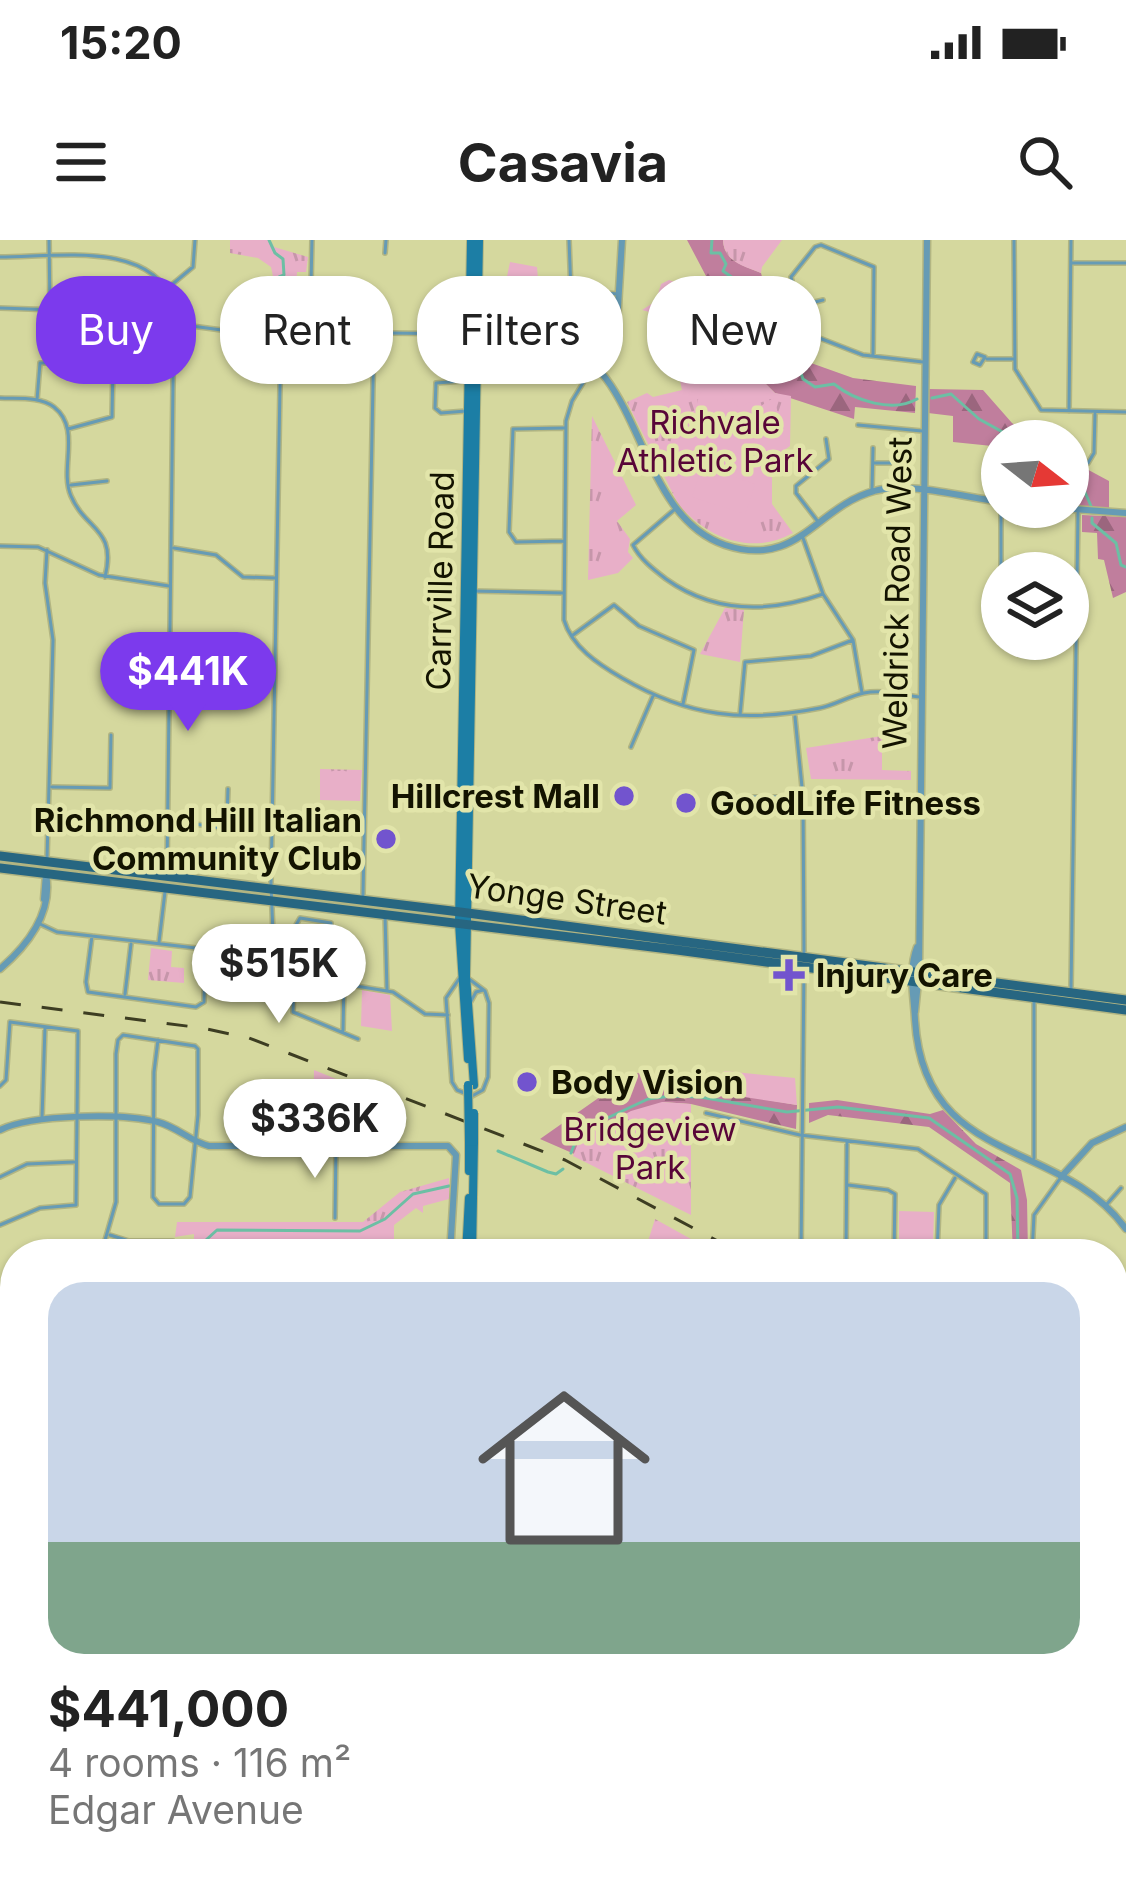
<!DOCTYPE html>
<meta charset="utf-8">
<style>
body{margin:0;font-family:Inter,sans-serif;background:#f2f2f2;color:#222;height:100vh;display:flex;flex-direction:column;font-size:45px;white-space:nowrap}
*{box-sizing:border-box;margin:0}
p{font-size:39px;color:#767676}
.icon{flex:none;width:66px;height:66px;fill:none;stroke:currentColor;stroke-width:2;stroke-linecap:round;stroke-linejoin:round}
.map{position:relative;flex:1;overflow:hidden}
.details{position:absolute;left:0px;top:999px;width:1128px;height:660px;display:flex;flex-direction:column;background:#fff;border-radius:48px 48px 0 0;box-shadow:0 3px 9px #0004}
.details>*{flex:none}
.top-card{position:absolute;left:36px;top:36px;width:1056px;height:108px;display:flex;gap:24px}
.needle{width:78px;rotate:107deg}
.fabs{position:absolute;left:981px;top:180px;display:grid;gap:24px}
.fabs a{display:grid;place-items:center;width:108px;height:108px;border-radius:50%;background:#fff;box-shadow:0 3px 9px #0004;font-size:60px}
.price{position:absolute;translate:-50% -102px;padding:0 27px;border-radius:42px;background:#fff;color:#222;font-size:39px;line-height:78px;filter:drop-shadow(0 3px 6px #0008)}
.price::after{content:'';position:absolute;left:50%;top:72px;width:36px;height:27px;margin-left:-18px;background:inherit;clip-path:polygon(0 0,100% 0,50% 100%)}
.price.active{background:#7c3aed;color:#fff}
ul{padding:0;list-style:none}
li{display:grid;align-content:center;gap:24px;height:636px;padding:0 48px}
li+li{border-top:3px solid #e0e0e0}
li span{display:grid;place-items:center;height:372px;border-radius:36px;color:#555}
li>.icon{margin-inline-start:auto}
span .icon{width:216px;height:216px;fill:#fffc;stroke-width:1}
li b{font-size:51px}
.pill{padding:0 42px;border-radius:48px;background:#fff;box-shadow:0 3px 9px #0004;font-size:42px;line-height:108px}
.pill.active{background:#7c3aed;color:#fff}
.status{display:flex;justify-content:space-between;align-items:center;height:84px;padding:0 60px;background:#fff;direction:ltr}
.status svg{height:33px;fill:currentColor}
header{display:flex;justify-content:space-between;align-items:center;height:156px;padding:0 48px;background:#fff;font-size:54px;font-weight:700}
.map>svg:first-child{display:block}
</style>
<div class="status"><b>15:20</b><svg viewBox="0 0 49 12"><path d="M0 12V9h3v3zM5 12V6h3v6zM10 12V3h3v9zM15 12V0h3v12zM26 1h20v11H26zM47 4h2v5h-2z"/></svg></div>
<header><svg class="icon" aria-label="menu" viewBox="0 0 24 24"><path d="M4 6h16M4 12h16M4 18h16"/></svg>Casavia<svg class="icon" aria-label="search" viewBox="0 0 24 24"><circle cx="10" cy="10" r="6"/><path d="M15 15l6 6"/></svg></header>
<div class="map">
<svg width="1126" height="1659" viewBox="0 0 1126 1659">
<defs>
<pattern id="forest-firs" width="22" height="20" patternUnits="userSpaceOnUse" patternTransform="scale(3)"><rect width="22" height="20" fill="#c07e9d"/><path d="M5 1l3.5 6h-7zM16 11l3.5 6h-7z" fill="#9b667e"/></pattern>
<pattern id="park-tufts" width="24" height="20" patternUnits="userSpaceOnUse" patternTransform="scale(3)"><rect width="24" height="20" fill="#e8afc8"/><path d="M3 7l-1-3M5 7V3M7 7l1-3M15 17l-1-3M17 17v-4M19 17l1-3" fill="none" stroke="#c696aa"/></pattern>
</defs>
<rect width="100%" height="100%" fill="#d5d89e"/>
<path fill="url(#forest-firs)" d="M687,0H723C724,22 743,25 761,33L783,113L853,138L916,146L915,173L855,167L854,179L775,153L739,118L744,110L735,82L718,81L724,59L702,48L706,36Z
M928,149L983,150L1012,183L1037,201H1002V207L953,202V176L928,173Z
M1068,219L1109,241V269L1068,265Z
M1082,275L1126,277V352L1113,358L1104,320L1098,319L1097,293L1082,292Z
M634,833L652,834L659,841L797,865L796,889L691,864L662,862L664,953L540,899Z
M837,860L930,874L943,870L976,904L1021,930L1027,960L1028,1014H1013L1010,943L929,887L828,875L809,883V863Z
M689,1644H749L743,1659H689Z"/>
<path fill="url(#park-tufts)" d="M230,0H270L274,7L308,17L306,32H297L294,82L279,80C276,61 264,60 260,45L274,41L271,27L258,18L230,13Z
M723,0H782L762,27L761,33C744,26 724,22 723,0Z
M510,22L537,27L540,64H530V51H504Z
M669,40L723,60L715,84L735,82L745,111L740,118L775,153L791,156L790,206L772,219V264L793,293C751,316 707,298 678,264L627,162L647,153L653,157L682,150L672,103L713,87L710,74L692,69L696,59L666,51L658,80L653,73L642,70L656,61L661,44Z
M592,176L636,265L617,281L630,299L628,312L633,318L618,333L588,340Z
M725,368L744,370L740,422L700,414Z
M882,496V530L911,531V540L811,539L806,508Z
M320,529L362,530L360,561L320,560Z
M151,708L172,711L171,727L184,728V743L148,740Z
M362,750L390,755L392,791L361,786Z
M314,830L341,841L340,898H313Z
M725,831L795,838L797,865L718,853L721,834Z
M662,862L691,864V975L573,916L580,898L631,871Z
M449,938V959L423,966V973L416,968L394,985V1010L243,1003L224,1014H194V994L175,997L177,982H363L400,952Z
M899,971L934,972L933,1004L899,1003Z
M655,979L691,999V1014H644Z
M15,1330V1385L0,1405C0,1373 5,1359 15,1330Z"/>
<path fill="#e8afc8" d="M731,85L742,111L709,126L698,99Z
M735,133L758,138L771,152L738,168L721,137Z
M715,141L732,171L700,190C694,170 694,151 715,141Z
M773,158C783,179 778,195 759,208L743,178Z
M733,180L738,181L753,211C731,220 717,214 703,196Z
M702,227L755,244L745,274L692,257Z"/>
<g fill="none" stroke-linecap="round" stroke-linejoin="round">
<path stroke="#6cbfa4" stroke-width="3" d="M269,0L275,13L283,19L284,35L279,37C278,60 290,68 301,84
M712,0L711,13H720L726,24L723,31L740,43L752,67L749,81L753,95L769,106L772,119L798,125L803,139L815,147L834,144C855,161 893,173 917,159
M756,98L761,111L757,114
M744,115L753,113
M932,158L951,154L979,179L1019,201
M1068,240L1084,250L1091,266
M1092,278V283L1116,303L1121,325L1126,327
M498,911L548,932L556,934L563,929
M571,913L578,895L588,887L648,859L671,856L700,857L787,872L838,867L929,878L1010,934L1017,958L1018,1014
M205,1014L206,1000L217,990L360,991L385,979L413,954L449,946
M1113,1114L1126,1115
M0,1384L15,1361"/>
<g stroke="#b2b582" stroke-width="6">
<path id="minor" d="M49,0L50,67
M569,0L571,51L619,54
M1014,0L1015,129L1041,170L1126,172
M385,13L386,0
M0,17C58,17 150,0 174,63L167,630
M1072,23H1126
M169,47L193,27L195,0
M244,48L246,88
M799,66L823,60
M0,68L114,72L112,177L68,189
M177,84L229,91L467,94
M310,88L312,0
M281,92L271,644L274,719L356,746L393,752L425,774L448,775
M977,114L985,117L980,125L973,122Z
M873,116L874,27L821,5L815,7L791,37L804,92L863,115L923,122
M987,119H1013
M594,125L572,161L566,181L564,380C572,407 598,424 622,438C689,477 744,483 820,468C835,465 849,456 864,453C882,449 902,455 920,457
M463,141L436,143L435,168L441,173L466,171
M0,158C17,159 40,156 54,167C82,189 59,228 71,256C86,291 117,288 105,337
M37,160L40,123L112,122
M1069,171L1071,0
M858,185L922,191
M564,188L513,189L509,292L516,302L564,301
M874,223H894
M1088,223L1094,213L1095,174
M71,245L107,241
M895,248L896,208
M872,249L873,208
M675,269L633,305C640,319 653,329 666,339C715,374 769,373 823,354
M819,283L796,253V246L829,219L826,199
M803,298L823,354L853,400L862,453
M0,306L38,307L99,335L169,346
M174,308L216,315L243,337L275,338
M47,310L45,343L53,400L47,619
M472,351L563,353
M1001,375V264
M573,395L614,365L639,386L694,410L683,464
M740,475L745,422L811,416L853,400
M795,477L803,557L804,712
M631,507L653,456
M52,547L110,548L111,495
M743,557H802
M169,580L221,588L227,579L228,549
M363,655L374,93
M385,675L387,750
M40,684L57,692L222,711
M92,696L86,742L88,752L196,767L204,762L205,710
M159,702L165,652
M331,736V683L300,678L296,685L293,772L358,799
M459,739L446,758L452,842L457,850L472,856L483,850L488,837L489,763L485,751L469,739
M1071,749L1078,273
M125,754L131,704
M470,763L476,752L483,750
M343,791L344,742
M0,846L6,840L10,782L78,791L76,965L40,968L0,985
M706,873L800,895L918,909L986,954V1014
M42,878L45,787
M1034,918V760
M0,937L27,924L74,922
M848,945L888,950L895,954L894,1014
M1107,964L1121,948
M335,978L336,907
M110,995L129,1001H173L177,1014
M334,1008V1014
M101,1014L116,962V814L118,800L123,795L195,806L198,809V875L190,957L184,964H159L153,957L154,832L158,800
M128,1014L132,1003
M801,1014L804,728
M846,1014L847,901
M937,1014L939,965L955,938
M1032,1014L1034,975L1059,940
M0,1131L15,1133
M0,1179L15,1181
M0,1227L15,1229
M0,1270L9,1228
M0,1324L15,1323
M0,1461H6L9,1466L7,1471H0
M1113,1498L1126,1499
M0,1522H15
M1113,1596H1126
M0,1640L15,1642
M29,1644H35
M146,1644L149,1658L153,1659
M332,1644V1659
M495,1644L496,1659
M919,1644L964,1659
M1030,1644V1659
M784,1649L823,1659
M1095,1658L1096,1644
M92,1659L93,1644
M194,1659L195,1644
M273,1659V1644
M388,1659L389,1644
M566,1659V1644
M612,1659V1644
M661,1659V1644
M783,1659L785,1644
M985,1659L986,1644"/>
</g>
<g stroke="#b2b582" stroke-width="9">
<path id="tertiary" d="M479,95C503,97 529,94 552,100C645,124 634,274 725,305C798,329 816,267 874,251C907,241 967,258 1002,262
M596,122L617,84L622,0
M1047,267L1126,273
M44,659L46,634
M917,707C908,731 914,756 915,780C924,928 1060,897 1126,989
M0,729C28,705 53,672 46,634
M915,772L919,732L927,0
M0,890C32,874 123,873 158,882C177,887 190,901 209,906H448L456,915L450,1014
M1061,937L1092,903L1126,887"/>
</g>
<g stroke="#b2b582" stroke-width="10">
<path id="secondary" d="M468,819L459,683L471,0
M474,845L466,736L479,0
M469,931V902
M466,1014L469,958
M472,1014L474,902
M459,1659V1644"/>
</g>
<g stroke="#b2b582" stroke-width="12">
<path id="primary" d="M0,616L460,672L1126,760
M0,628L677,710L1126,770"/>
</g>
<use href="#minor" stroke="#669bb5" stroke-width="3"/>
<use href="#tertiary" stroke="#669bb5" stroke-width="6"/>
<use href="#secondary" stroke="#1c7ea5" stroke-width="8"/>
<use href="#primary" stroke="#276681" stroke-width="9"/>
<path stroke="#3d3d22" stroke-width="3" stroke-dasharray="21 21" stroke-linecap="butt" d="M0,762L202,788L249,798L565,920L742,1014
M1113,1218L1126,1225"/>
<g stroke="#b2b582" stroke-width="10" stroke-linecap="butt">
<path id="secondary-bridge" d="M468,845L469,902
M474,873V902"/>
</g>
<use href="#secondary-bridge" stroke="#1c7ea5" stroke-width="8"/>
</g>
<g fill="#7254ce" stroke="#e2e5aa" stroke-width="4.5">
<circle cx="624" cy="556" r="12"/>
<circle cx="686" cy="563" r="12"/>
<circle cx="386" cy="599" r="12"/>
<path d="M783 717h12v12h12v12h-12v12h-12v-12h-12v-12h12z"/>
<circle cx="527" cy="842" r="12"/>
</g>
<g text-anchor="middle" stroke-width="9" stroke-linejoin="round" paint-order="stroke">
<g font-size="33" fill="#580538" stroke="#e2e5aa">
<text x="715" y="194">Richvale<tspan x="715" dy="38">Athletic Park</tspan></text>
<text x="650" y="901">Bridgeview<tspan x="650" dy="38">Park</tspan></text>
</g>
<g font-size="33" fill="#131300" stroke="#e2e5aa">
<text transform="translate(440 341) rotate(-89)" y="12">Carrville Road</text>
<text transform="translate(897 353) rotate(-89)" y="12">Weldrick Road West</text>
<text transform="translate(567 659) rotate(8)" y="12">Yonge Street</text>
</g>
<g font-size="33" font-weight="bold" fill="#131300" stroke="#e2e5aa" text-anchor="start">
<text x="600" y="568" text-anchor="end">Hillcrest Mall</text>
<text x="710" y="575">GoodLife Fitness</text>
<text x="362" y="592" text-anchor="end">Richmond Hill Italian<tspan x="362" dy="38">Community Club</tspan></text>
<text x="816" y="747">Injury Care</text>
<text x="551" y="854">Body Vision</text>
</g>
</g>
</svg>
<div class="fabs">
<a><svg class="needle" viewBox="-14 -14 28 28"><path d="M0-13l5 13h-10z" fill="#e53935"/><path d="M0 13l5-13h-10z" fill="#767676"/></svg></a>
<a><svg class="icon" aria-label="layers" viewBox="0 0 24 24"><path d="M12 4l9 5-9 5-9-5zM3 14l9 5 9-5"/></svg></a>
</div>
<b class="price active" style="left:188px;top:494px">$441K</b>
<b class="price" style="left:279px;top:786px">$515K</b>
<b class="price" style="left:315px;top:941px">$336K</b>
<div class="top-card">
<a class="pill active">Buy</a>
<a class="pill">Rent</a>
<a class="pill">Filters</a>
<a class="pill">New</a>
</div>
<section class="details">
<ul>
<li><span style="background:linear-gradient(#c9d6e8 70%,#7fa58c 0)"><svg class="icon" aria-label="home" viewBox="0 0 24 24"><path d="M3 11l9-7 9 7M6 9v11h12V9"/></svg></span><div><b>$441,000</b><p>4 rooms · 116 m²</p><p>Edgar Avenue</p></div></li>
</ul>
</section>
</div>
